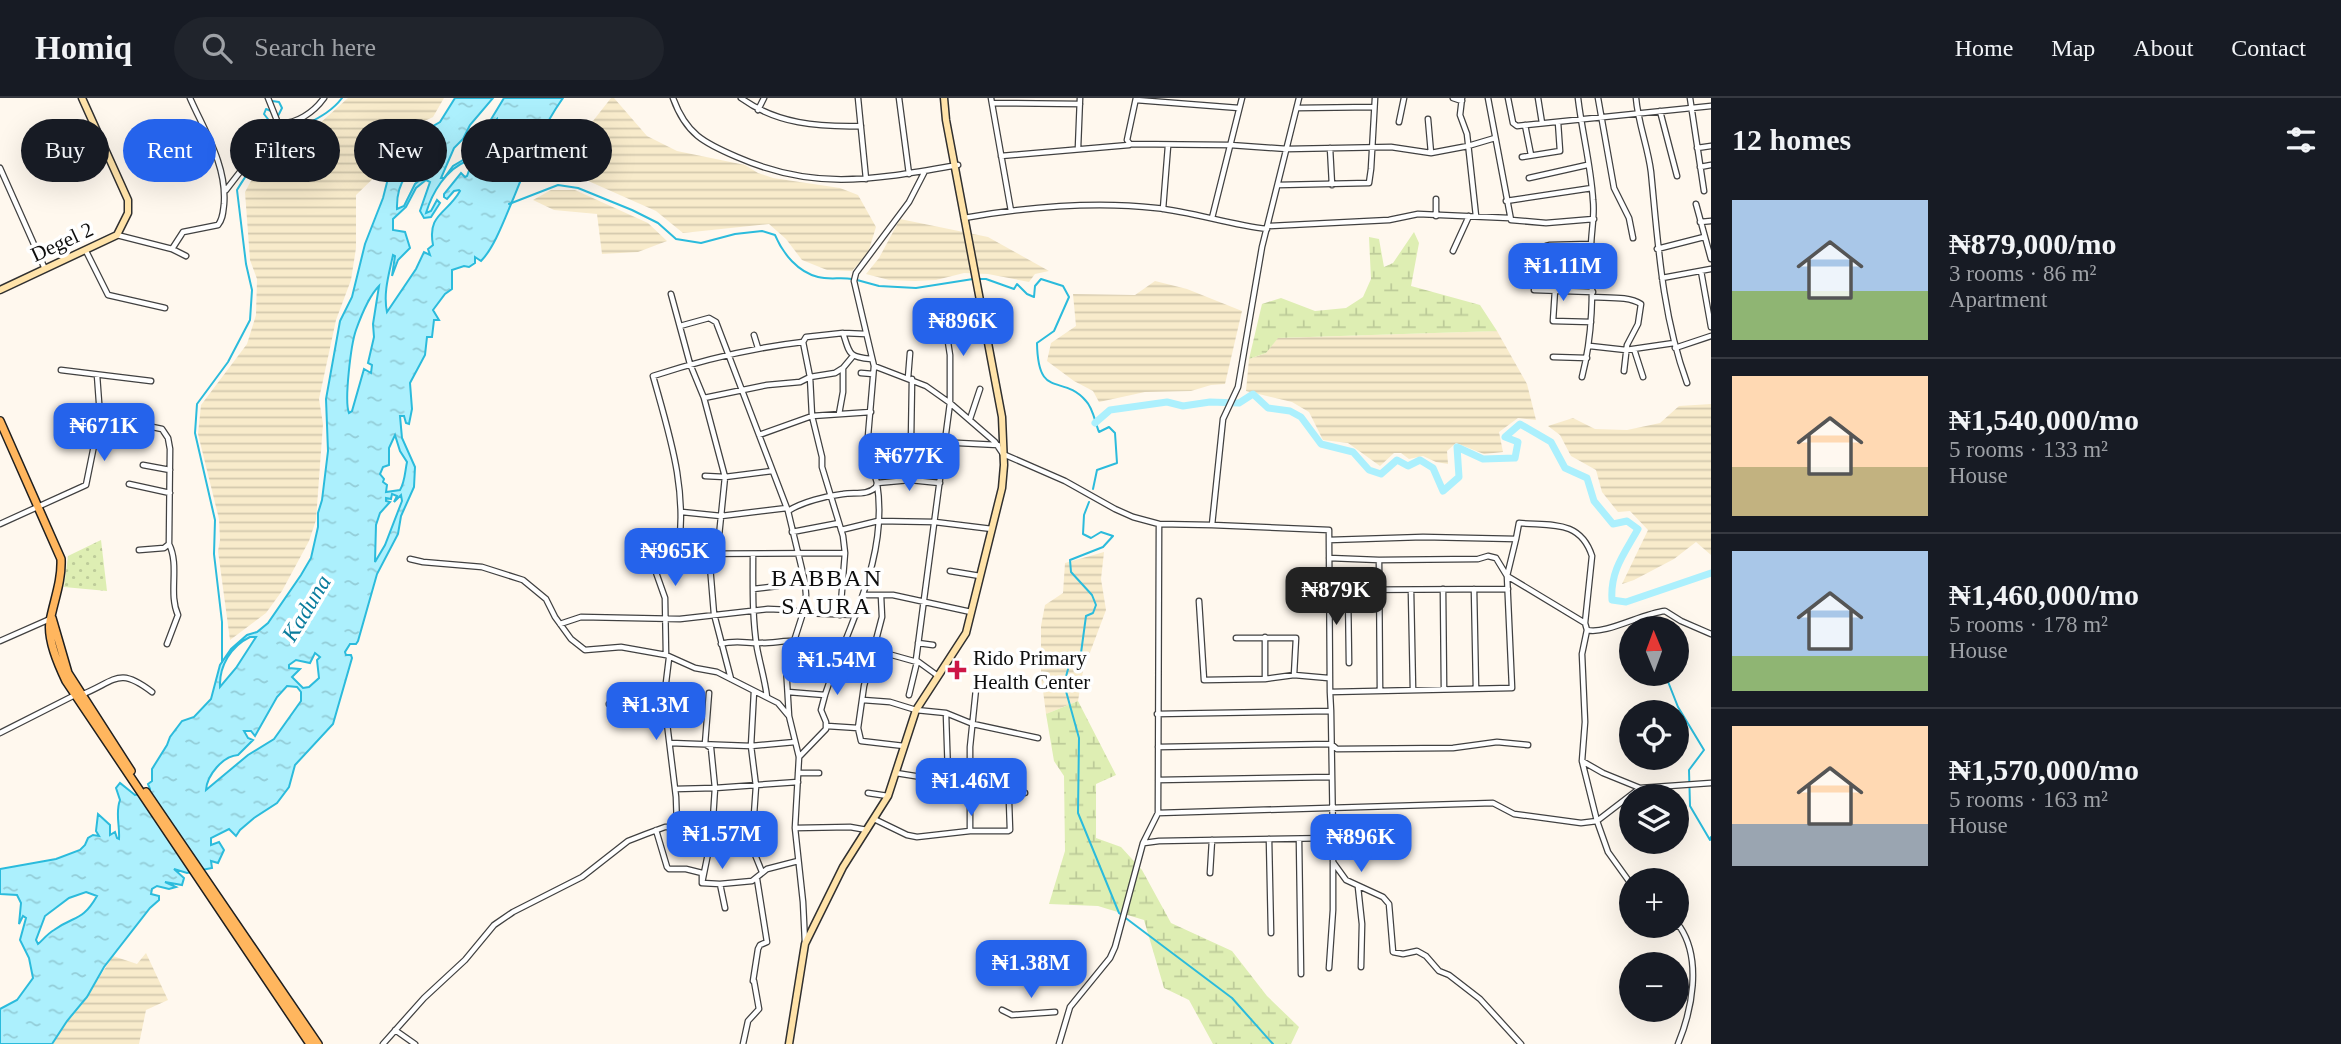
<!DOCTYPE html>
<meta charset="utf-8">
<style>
body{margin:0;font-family:Georgia,serif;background:#20242c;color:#f1f3f6;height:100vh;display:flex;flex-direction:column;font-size:26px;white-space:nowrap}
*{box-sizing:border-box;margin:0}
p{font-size:23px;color:#9ea1a6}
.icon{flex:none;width:38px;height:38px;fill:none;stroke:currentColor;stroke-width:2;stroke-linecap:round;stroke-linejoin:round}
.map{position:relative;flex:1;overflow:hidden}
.drawer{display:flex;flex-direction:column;background:#171b24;width:630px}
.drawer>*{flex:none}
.banner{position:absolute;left:21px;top:21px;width:665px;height:63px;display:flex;gap:14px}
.needle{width:46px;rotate:359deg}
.fabs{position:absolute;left:1619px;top:518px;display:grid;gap:14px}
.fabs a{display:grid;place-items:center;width:70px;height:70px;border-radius:50%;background:#171b24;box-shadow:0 7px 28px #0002;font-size:35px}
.price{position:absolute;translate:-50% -60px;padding:0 16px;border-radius:14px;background:#2563eb;color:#fff;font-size:23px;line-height:46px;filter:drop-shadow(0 2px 4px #0008)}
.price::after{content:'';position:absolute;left:50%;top:42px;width:21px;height:16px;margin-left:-10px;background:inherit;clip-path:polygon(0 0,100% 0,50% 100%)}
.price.active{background:#222;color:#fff}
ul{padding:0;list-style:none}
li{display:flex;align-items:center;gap:21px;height:175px;padding:0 21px}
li+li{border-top:2px solid #363941}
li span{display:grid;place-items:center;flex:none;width:196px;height:140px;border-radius:0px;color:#555}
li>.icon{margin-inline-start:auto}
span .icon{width:84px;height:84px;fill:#fffc;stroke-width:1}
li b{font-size:30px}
h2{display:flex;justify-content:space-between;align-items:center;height:84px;padding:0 21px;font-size:30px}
.pill{padding:0 24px;border-radius:32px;background:#171b24;box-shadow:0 7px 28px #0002;font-size:24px;line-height:63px}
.pill.active{background:#2563eb;color:#fff}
header{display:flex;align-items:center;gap:42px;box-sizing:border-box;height:98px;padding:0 35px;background:#171b24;border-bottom:2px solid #363941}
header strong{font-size:33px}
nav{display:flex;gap:38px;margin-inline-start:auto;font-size:24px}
.search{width:490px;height:63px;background:#20242c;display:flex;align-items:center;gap:18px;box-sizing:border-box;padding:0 24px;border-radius:38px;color:#9ea1a6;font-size:26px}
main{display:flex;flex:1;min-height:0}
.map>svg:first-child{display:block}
</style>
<header>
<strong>Homiq</strong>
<div class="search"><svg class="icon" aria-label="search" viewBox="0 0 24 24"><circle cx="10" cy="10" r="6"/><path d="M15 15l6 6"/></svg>Search here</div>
<nav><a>Home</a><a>Map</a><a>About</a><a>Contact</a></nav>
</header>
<main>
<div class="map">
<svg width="1711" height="946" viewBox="0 0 1711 946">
<defs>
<pattern id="farmland-rules" width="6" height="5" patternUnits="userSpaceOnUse" patternTransform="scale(1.75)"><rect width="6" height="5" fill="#f8ebcb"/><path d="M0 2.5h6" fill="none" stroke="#d3c8ad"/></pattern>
<pattern id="grass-dots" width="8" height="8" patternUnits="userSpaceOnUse" patternTransform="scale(1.75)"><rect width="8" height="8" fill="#deeeb3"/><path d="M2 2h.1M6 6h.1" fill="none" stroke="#bdcb99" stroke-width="1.8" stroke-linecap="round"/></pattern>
<pattern id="wetland-marsh" width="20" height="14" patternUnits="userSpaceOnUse" patternTransform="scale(1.75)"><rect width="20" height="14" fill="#deeeb3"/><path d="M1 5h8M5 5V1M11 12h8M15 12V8" fill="none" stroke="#bdcb99"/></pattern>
<pattern id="water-ripples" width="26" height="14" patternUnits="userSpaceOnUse" patternTransform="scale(1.75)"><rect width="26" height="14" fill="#acf0fd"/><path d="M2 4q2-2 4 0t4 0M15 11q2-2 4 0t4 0" fill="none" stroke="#93cdd8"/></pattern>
</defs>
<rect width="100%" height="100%" fill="#fff8ee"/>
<path fill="url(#farmland-rules)" d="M348,0H444L433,19L416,27L405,42L388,50L382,72L356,97V150L351,182L336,222L319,301L323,326L316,422L309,443L282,493L266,515L230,542L218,453L220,442L219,421L198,336L201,307L247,246L256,217L257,181L250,162L245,94L266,55L299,33L319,26Z
M611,0H614L647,38L677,53L745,67L758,75L773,80L840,90L858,97L876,129L868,155L852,173L827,172L802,162L786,141L769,126L683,135L656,113L586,82L549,79Z
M551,92H575L648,125L667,143L638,154L602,156L597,116L554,112L533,102Z
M900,121L988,139L1049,173L1035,176L1029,184L988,176L964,175L936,182L915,183L889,182L866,176L879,160Z
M1155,183L1187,191L1242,213L1225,286L1211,287L1191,293L1145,294L1099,304L1093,293L1074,283L1047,263L1051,245L1076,228L1073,196L1135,197Z
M1497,233L1527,286L1536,322L1518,320L1499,334L1503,354L1484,356L1456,345L1447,353L1448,366L1436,364L1423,358L1409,361L1401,355H1394L1380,368L1348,345L1323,342L1309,314L1292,304L1246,293L1249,261L1266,255L1277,240Z
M1711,306V457L1696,444L1674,461L1634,482L1622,486L1648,432L1630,413L1618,414L1602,394L1596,372L1571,358L1560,337L1548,328L1573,320L1595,331L1627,332L1660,325L1679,308Z
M1104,454L1101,481L1106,512L1083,573L1078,603L1046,616L1041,577V528L1045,507L1063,495L1065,465Z
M146,855L168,902L146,912L139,946H52L67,923L83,905L113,858L137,866Z"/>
<path fill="url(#grass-dots)" d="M101,442L107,493L64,489L68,458Z"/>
<path fill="url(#wetland-marsh)" d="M1414,134L1419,145L1411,188L1480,207L1497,233L1278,240L1266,255L1249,261L1262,206L1281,200L1315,213L1346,210L1363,199L1371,181L1369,139L1379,141L1384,169L1393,165Z
M1078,603L1116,677L1096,686V740L1121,749L1142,772L1171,825L1232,853L1267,898L1299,929L1291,946H1213L1189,902L1164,890L1144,822L1098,808L1049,806L1065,753L1064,678L1054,663L1046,616Z"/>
<path fill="url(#water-ripples)" stroke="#2bbbdc" stroke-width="2" fill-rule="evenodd" d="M455,0H493L470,27L463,41L454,50L441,80H444L453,68L468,59L489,31L497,25V21L491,26L490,23L504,0H563C541,31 528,64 514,99C506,117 495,149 481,163L475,159V165L469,169L464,168L452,172V191L445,196L433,212L439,222H434L432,239H427L425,257L410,285L412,311L409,326L406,325L404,318H400L402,340L415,369L414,389L401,418L398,436L377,476L358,543L356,546H350L345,554L346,557H351L352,560L333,626L295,667L289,689L277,705L254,720L240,732L236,738L229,731L211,740V747L219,744L224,752L218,765L211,763L212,770L187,775L174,771L184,780L182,787L165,784L176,789L169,791L157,788L152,791L151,796L159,798V802L150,810L104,869L87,899L67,923L52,946H0V911L17,902L33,880L29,860L20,842L26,820L23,818L19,826L21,805L17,797L0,796V771L56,761L80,752L85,747L88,740L93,737L99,738L96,733L98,716L110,727V737L115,734L117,740L119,741C120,727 115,715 120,702L116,690L120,685L135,697L148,695L150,691L148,686L152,683V671L167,647L170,639L182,623L194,619L211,601L220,567L231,551L247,537L257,534L268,525L301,477L311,460L318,429V415L322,402L328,353L326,301L340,223L352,199L365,146L383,100L395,53L407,49L419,36L440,24ZM434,56L437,61L427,76L415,86L404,108L397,111C396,82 410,70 434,56ZM467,63L471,67L467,78L465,79L461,75L444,96V99L447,101L454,93L459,92L460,93C447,116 427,116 433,147L428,151L430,157L424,154L416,171L387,214C383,195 389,176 393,157L395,158L392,178L398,162L410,150L405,134L393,132V121L406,109L416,90L426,82L430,84L420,113L424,120L431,119L440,105L437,102L431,113L426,115C432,95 446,71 467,63ZM379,188L373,226L374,239L368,265L372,267L371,275L364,271L352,313L349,315C344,303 351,246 356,232C361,218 369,198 379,188ZM395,337L400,353L407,364C405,373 405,384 400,392L386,394L387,387L383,384L384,381L380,376L383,369L389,367V350ZM392,396L397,398L394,404L401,397L402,403L385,447L375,464L376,427L380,415L390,404L386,403V400L391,401ZM250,539H256L236,570L220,589C219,568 231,548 250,539ZM315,555L320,559L317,562L319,580L309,589L303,590L292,579L300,571L289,570V567L296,562L310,565ZM287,588L297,589L301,594V603L274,641L248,657L206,692C207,677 223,658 238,657L253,642L248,640L244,633H251L255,638L277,599ZM86,794L97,798C82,824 75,817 54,832C47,836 42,843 38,846L36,842L45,818L69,800Z"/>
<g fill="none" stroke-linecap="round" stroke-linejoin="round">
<path stroke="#2bbbdc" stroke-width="2" d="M272,3L279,4L282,10L278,18
M269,34L271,25L264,16L266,11L271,13
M509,106L558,87L578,90L632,112L658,125L676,141L701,145L735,136L762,133L775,137C783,156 798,174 818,179C829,182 841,179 852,181
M978,181H986L1014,191L1017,186L1027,196L1034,199L1035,188L1041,181L1063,188L1069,199L1054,233L1037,245C1038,303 1062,275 1086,303C1093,310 1095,324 1099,334L1109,329L1115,335L1117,365L1097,372L1093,391
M857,182L879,188L916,190L973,181
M1089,404L1084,417L1083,436L1091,440L1101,434L1113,438L1103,449L1070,462L1071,474L1092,497L1096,507L1093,515L1086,518L1081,555L1071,560L1064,586L1079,640L1078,715L1119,815L1232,900L1273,946
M222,564V524L214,456L215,422L195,335L197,306L228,264L250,222L252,192L246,166L237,92C252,66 272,45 298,31C314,22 331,15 342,0
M1665,576L1678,609L1704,652L1689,672L1690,708L1710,742L1711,739"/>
<path stroke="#acf0fd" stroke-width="7" d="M1095,325L1110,312L1167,304L1183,308L1210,304L1239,305L1253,296L1268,310L1290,313L1301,319L1321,346L1353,354L1369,372L1381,376L1397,362L1408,368L1420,362L1433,370L1443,393L1459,379L1457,349L1483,361L1515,360L1518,344L1505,339L1520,326L1551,344L1565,370L1587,380L1594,403L1613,426L1627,423L1638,431C1624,456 1610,473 1612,502L1626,504L1711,475"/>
<g stroke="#414141" stroke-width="7">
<path id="street" d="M268,0L278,25
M673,0C686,36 704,45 737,59C817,94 876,81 958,67
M741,0C777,26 818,29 861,28
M858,0L866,81
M899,0L909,76
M991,0L1011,113
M1136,0L1127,42L1130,46L1230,47L1287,51L1391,49L1431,55L1468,48L1495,40
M1453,0L1462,3
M1462,0L1460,17L1467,36L1476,118
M1488,0L1511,122L1546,125L1594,121
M1508,0L1513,25L1517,28L1711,8
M1538,0L1542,25
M1578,0C1582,34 1591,68 1593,102C1595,118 1591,134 1591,150C1593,194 1593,236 1582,279
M1598,0L1614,90L1629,120L1633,140
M1636,0C1638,25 1648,49 1651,74C1658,145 1662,217 1687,285
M1690,0L1704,93
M1136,2L1239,10
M992,5L1080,6
M1297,10L1374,9
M758,12L764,0
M1660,13L1677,78
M1428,21L1431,55
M1399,24L1404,0
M1525,27L1531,57
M1078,50L1080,0
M1330,50L1332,87
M1697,50L1711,48
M1001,58L1129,47
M1522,59L1560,53L1558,24
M1700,69L1711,67
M0,70L45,171
M1529,80L1587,67
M1278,87L1369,85L1371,71L1375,0
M226,92L278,25C296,27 314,14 324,0
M1506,103L1592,90
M1696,106L1711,161
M1163,111L1168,48
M1436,118V101
M964,120C1027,109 1093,103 1156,110C1194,114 1230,127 1267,131
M1212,120L1242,0
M1700,124L1711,123
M1268,128L1389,122L1418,116L1509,120
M117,137L172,151L186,158
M172,151L183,134L218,127C223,121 223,114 224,106C227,68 205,34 190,0
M1657,151L1704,139
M86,153L108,197L165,210
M1453,153L1469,118
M1542,160L1546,148L1550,147L1591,146
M1701,173L1711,229
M1662,180L1711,171
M1534,192L1593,194
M1555,192L1553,223L1591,224
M671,196L690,266L704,300L725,379L719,438L710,468L714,516L731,581
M1593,199C1608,200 1629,198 1641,206L1638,226L1627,247L1624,273
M680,228L709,220L716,224L788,413
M843,235L866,236
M754,237L758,250
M803,244L810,279L812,318L822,359V369L843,438L845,455L840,517
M1590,248L1626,252L1674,245
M1675,250L1711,238
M1634,251L1643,279
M1553,259L1587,260
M874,268L926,288L950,305L995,344L1003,356L1065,383L1115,411L1133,419L1159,426
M61,272L151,283
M861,275L873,276
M908,280L910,255
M704,300L767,287L800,284L810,279L835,275L843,270L853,258
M839,316L843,294V270
M100,318L162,331L168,340L170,351L169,446L164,450L139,452
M970,321L980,291
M759,337L812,318L871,314
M911,343L912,281
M867,350L919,343L998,347
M143,367L170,372
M705,378L725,379L772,373
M129,386L170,395
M682,414L721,418L787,410
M0,426L86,387L100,318L97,277
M1212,427L1329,432V442L1423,439L1516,441L1519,425C1550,428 1580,421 1592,458L1585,525L1587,532C1605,537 1643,515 1665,513L1681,523L1711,536
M841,432L878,423L935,424L992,431
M792,434L839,425
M1329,442L1330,594
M753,456C753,487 752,519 757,550C760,566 765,582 767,599
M678,457C688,392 670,339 653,278C702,262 751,250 803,244L806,239L843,235C850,256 848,259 871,261
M1329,460L1379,462L1478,461L1488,458L1496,460L1507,478
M410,461L423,464L482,469L523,482L546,501L555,519L571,541L585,552L621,549L666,557L695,570L717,574L778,605L788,617
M1379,462L1380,593
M950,473L980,478
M1507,478L1516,441
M753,491L778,488
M1443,491L1444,591
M1474,491L1476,591
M1329,492L1508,491
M1348,493L1349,565
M1411,493L1413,592
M863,497H893L971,514
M881,498L882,519L864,588L858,630L861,643L904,648
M1199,503L1204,582L1265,581L1294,577L1328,580
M560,526L581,519L680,521L768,511L791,512L803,515L856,517
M1236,540H1296L1294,577
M0,543L50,521
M918,545L933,547
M167,546L178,517C168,495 180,468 169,446
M721,546C734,542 745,545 759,545C773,545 789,542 803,543C823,546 847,557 861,572H868
M874,552L917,564L909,597
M666,557L665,500L653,466L660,459L666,456L845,455
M669,560L664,601L676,699L677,729
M938,578L916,562L950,305V257L944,218
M1265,581V539
M788,594L825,597
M81,597C116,583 118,568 152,594
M863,602L890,604L916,612L946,615L973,626L1038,640
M609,606L630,605L635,600H656L659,592L666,590
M1331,613L1333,740
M1157,616L1331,613L1330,594L1512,590L1507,478L1585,525
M827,628L858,630
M0,635L75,597
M670,645L751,648L795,644
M1158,649L1331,646L1337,651L1453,650L1497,644L1528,647
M799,659L826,631V624L821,612L825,597C848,526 889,462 877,385L910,382L940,385
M1582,663L1585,624L1582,556L1587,532
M798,675H819
M896,675L940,682L945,681L948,676L946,616
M1158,682L1331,679
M675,691L715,690L798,684
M868,695L888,698
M970,697L1025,695
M1158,715L1493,705L1514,716L1581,725L1597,723L1640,690L1711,685
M874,721L907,737L917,739L970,733H1008L1010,732L1008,675L1001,670L970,664
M795,730L850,729L867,732
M656,732L667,769L669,771H686L702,775V785L720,786L752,783L767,771L798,763
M970,733V649L976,591
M1269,741L1271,835
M1299,741L1301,876
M749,742L762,774
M1144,745L1159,743L1333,740V764L1346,782L1383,799L1389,806L1393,854L1403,856L1417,853L1426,858L1439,873L1449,877L1480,901L1521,946
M709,749L744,738L748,733L753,731L756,688L751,648L754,593
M1210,775L1212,742
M702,785L712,736L715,690L711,650L705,646L709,595
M720,786L725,810
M1631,786L1608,754L1597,723L1582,663L1603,675L1640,690
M1358,789L1362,826L1361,869
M1675,828L1680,829C1702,862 1692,912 1678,946
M805,845L803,804L795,730L799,659L789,618L786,568L803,515L806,497L805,484L788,413C802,404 826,398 843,396C854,394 867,398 876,389L877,385L867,350L874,268L854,183L856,175L909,104L925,73
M1329,870L1333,812V765
M753,883L758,851L760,847L767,844L757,781
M1002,912L1012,917L1055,914
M395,932L415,946
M383,946L424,900L465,862L494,827L513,814L582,779L628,743L646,736L665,729H677L712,736
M743,946L748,923L759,911L754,883
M1059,946L1070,909L1110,860L1115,849L1143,745L1158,715L1159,426L1212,427L1223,321L1238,289L1262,149L1299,0"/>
</g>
<g stroke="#303030" stroke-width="9">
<path id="secondary" d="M0,192L117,137L128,115V102L82,0
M789,946L805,846L843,769L888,698L916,612L966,535L1002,390L1004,367L1002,319L946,22L944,0"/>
</g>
<g stroke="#1f1f1f" stroke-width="10">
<path id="primary" d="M0,323L61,461C62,483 54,502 50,523C47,541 58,566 66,583L310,946
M52,520L68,575L131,673
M146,694L318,946"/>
</g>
<use href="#street" stroke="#fff" stroke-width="4.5"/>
<use href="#secondary" stroke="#ffe3a9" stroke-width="6"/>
<use href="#primary" stroke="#ffb65e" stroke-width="7"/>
</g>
<path fill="#cd1646" stroke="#fff" stroke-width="2.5" d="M953.5 561.5h7v7h7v7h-7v7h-7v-7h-7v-7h7z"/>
<g text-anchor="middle" stroke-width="7" stroke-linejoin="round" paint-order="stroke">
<g font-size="21" fill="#0e0e0e" stroke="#fff">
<text transform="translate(62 144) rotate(-25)" y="7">Degel 2</text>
</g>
<g font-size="21" fill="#0e0e0e" stroke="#fff" text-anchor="start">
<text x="973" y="567">Rido Primary<tspan x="973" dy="24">Health Center</tspan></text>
</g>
<g font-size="23" font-style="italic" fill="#0a7c9d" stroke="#fff">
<text transform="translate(306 510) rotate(-59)" y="8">Kaduna</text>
</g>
<g font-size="24" letter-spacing="2" fill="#0e0e0e" stroke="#fff">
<text x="827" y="488">BABBAN<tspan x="827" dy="28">SAURA</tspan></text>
</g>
</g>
</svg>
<div class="fabs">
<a><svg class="needle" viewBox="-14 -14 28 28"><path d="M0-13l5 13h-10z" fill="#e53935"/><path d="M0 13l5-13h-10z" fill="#9ea1a6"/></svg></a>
<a><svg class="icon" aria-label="locate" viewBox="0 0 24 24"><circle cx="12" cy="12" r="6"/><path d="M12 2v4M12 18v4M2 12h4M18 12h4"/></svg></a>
<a><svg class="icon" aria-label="layers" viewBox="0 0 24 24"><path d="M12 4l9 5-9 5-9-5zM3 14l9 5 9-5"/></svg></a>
<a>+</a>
<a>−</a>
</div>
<b class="price" style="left:1563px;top:205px">₦1.11M</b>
<b class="price" style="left:963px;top:260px">₦896K</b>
<b class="price" style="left:104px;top:365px">₦671K</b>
<b class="price" style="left:909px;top:395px">₦677K</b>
<b class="price" style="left:675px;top:490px">₦965K</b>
<b class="price active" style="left:1336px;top:529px">₦879K</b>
<b class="price" style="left:837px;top:599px">₦1.54M</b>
<b class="price" style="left:656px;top:644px">₦1.3M</b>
<b class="price" style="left:971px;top:720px">₦1.46M</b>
<b class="price" style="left:722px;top:773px">₦1.57M</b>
<b class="price" style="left:1361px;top:776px">₦896K</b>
<b class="price" style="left:1031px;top:902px">₦1.38M</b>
<div class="banner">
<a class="pill">Buy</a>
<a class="pill active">Rent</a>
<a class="pill">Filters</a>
<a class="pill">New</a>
<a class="pill">Apartment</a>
</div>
</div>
<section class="drawer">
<h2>12 homes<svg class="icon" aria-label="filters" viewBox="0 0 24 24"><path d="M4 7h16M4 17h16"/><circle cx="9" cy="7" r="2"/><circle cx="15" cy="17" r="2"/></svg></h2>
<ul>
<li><span style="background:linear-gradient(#a9c7e8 65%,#8fb573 0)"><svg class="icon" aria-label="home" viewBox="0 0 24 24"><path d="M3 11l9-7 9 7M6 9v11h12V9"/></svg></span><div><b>₦879,000/mo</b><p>3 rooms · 86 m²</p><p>Apartment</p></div></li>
<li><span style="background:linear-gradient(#ffd9b3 65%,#c2b280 0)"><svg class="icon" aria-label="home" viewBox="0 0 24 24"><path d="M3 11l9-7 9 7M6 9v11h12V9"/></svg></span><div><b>₦1,540,000/mo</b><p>5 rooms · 133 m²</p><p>House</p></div></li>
<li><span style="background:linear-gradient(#a9c7e8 75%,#8fb573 0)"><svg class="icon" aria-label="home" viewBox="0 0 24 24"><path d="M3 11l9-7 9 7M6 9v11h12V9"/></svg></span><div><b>₦1,460,000/mo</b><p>5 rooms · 178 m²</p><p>House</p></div></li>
<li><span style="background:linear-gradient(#ffd9b3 70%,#9aa5b1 0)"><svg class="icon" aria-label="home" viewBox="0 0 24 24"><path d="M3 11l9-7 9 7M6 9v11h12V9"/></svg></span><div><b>₦1,570,000/mo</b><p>5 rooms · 163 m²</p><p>House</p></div></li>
</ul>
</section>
</main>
